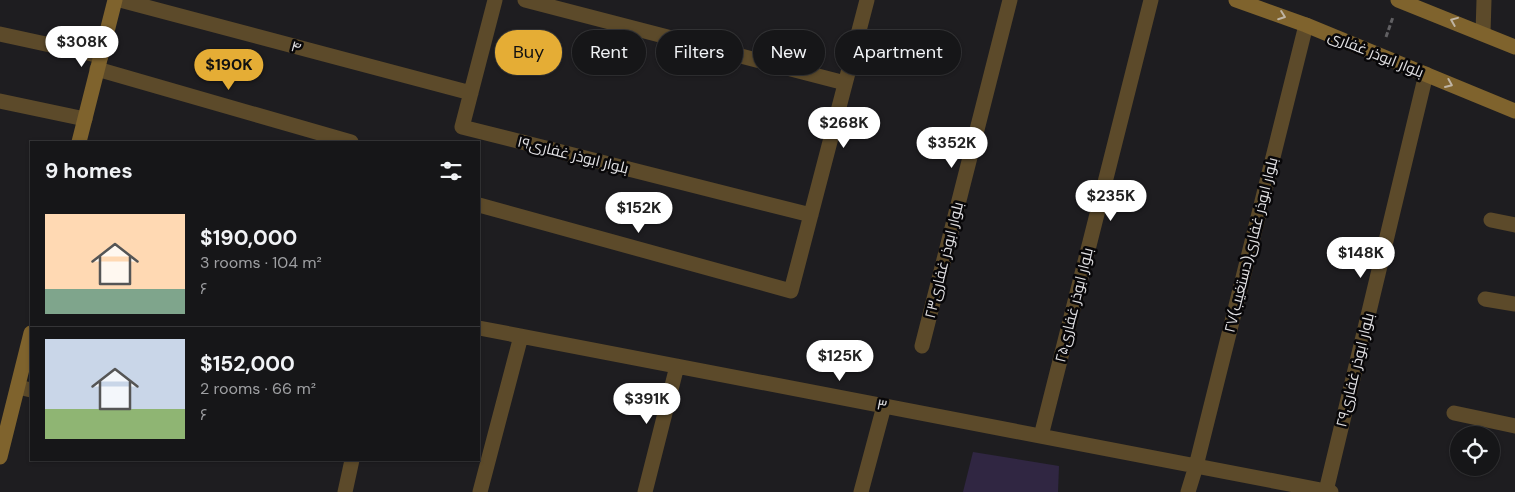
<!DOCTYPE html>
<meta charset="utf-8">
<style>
body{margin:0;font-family:"DM Sans",Cairo,sans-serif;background:#1f1f21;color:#f1f3f6;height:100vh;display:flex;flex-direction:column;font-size:19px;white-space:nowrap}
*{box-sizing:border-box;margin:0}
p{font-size:16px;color:#9e9fa2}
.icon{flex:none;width:28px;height:28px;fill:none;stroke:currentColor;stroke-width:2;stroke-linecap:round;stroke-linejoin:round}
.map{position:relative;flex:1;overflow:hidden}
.details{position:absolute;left:30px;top:141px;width:450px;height:320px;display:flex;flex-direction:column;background:#161618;border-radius:0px;box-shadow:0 1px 4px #0004,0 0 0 1px #353537}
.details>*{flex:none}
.top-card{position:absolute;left:495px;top:30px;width:475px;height:45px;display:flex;gap:10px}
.tools{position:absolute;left:1450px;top:426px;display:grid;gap:10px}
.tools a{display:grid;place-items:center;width:50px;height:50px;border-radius:50%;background:#161618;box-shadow:0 1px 4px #0004,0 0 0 1px #353537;font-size:25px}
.price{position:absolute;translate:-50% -42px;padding:0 11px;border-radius:18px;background:#fff;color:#222;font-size:16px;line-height:32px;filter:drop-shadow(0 1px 2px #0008)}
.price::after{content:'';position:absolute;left:50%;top:30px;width:15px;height:11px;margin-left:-8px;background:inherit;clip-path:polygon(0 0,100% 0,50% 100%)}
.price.on{background:#e5ad35;color:#111}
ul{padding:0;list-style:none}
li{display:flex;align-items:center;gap:15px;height:125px;padding:0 15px}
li+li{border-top:1px solid #353537}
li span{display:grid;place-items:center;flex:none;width:140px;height:100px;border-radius:0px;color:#555}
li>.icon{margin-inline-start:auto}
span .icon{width:60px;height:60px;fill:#fffc;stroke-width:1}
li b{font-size:21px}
h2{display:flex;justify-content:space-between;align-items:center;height:60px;padding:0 15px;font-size:21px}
.chip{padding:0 18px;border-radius:22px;background:#161618;box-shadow:0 1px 4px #0004,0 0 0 1px #353537;font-size:18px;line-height:45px}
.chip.on{background:#e5ad35;color:#111}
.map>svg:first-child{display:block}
</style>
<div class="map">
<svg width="1515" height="492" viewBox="0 0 1515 492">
<rect width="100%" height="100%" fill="#1e1d20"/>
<path fill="#302642" d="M973,452L1059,466L1058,492H963Z"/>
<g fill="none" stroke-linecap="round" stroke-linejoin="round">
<path stroke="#616063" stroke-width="3" stroke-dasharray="5 2.5" stroke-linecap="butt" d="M1386,37L1393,17"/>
<path stroke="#5c4a2a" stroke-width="15" d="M120,0L471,93
M495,0L462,127L811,215
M525,0L845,83
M1483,33L1484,0
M0,34L101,56
M97,69L351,142
M0,101L85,119
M479,205L791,291L867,0
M1491,220L1515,225
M1485,299L1515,304
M479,328L1331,492
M922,346L1010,0
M18,387L31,390
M1454,413L1515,426
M1041,436L1151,0
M1326,491L1426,74
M345,492L352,460
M480,492L521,336
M645,492L677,366
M861,492L884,406
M1188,492L1196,466L1306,25"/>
<path stroke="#7f632d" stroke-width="15" d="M1236,0L1306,25L1515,111
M1398,0L1515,47
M79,142L115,0
M0,457L31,333"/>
</g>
<defs><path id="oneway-chevron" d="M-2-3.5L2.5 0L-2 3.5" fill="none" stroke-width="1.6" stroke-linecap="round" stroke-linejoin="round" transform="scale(1.25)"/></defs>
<g stroke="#bfb4a3">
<use href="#oneway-chevron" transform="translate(1282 16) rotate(20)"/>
<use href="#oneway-chevron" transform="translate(1454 21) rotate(-158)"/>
<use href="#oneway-chevron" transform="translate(1449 84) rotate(23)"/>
</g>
<g text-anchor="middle" stroke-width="5" stroke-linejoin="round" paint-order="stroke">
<g font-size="15" fill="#e1e0e3" stroke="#080709">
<text transform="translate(296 47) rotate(15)" y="5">۴</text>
<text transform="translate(1376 54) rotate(22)" y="5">بلوار ابوذر غفاری</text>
<text transform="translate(573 155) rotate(14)" y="5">بلوار ابوذر غفاری۱۹</text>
<text transform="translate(1251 245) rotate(-76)" y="5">۲۷بلوار ابوذر غفاری(دستغیب)</text>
<text transform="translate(944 260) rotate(-76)" y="5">بلوار ابوذر غفاری۲۳</text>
<text transform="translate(1074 305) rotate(-76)" y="5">بلوار ابوذر غفاری۲۵</text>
<text transform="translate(1355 370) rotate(-76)" y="5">بلوار ابوذر غفاری۲۹</text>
<text transform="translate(882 405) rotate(11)" y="5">۳</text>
</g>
</g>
</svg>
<div class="tools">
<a><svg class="icon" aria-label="locate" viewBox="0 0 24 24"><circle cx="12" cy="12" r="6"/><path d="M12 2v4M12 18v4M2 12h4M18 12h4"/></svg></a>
</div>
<b class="price" style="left:82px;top:68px">$308K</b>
<b class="price on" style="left:229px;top:91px">$190K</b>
<b class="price" style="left:844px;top:149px">$268K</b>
<b class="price" style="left:952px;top:169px">$352K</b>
<b class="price" style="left:1111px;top:222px">$235K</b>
<b class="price" style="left:639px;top:234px">$152K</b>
<b class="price" style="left:1361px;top:279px">$148K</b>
<b class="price" style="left:840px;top:382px">$125K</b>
<b class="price" style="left:647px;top:425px">$391K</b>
<div class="top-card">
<a class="chip on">Buy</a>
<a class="chip">Rent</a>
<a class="chip">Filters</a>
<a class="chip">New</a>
<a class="chip">Apartment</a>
</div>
<section class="details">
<h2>9 homes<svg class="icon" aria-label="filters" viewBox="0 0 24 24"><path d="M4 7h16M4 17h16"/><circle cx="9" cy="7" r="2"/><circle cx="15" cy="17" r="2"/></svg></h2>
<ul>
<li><span style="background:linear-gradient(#ffd9b3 75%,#7fa58c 0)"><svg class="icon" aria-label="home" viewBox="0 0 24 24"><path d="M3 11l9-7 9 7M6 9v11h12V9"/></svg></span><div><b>$190,000</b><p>3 rooms · 104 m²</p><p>۶</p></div></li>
<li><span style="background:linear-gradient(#c9d6e8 70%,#8fb573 0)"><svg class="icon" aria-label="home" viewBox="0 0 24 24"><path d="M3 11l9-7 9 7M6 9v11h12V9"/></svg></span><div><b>$152,000</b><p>2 rooms · 66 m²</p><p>۶</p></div></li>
</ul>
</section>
</div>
